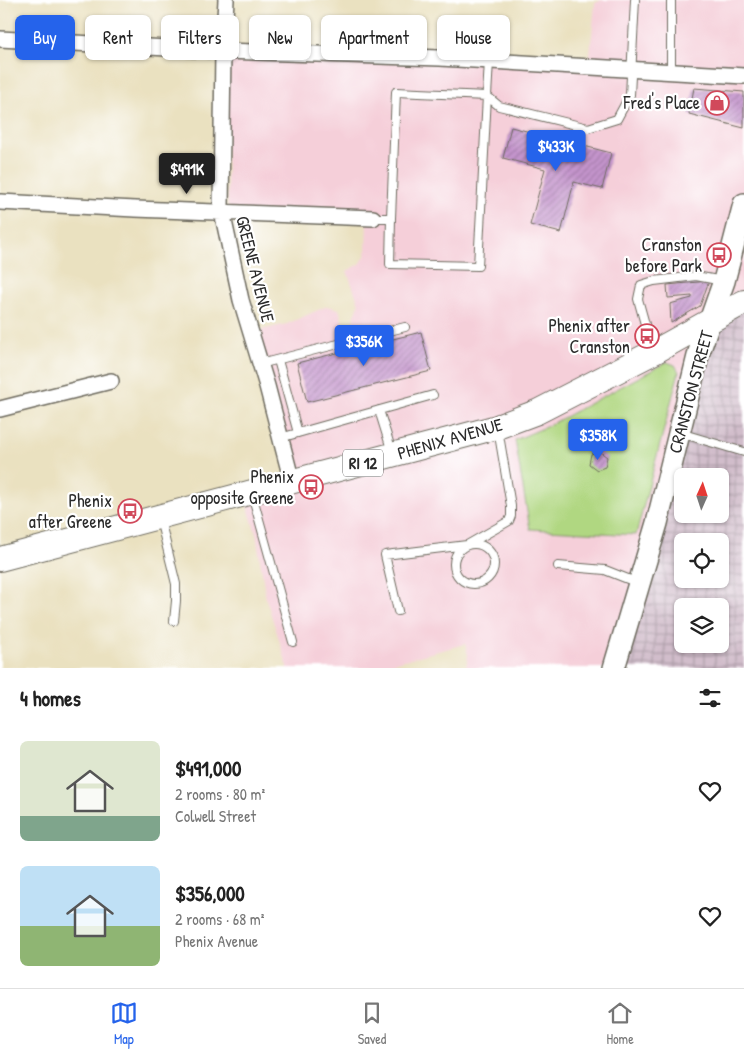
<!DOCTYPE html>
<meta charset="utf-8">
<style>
body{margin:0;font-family:"Patrick Hand",sans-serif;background:#f6f6f6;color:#222;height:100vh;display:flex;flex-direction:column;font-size:19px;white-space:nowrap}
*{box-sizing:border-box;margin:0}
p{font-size:16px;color:#767676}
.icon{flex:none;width:28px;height:28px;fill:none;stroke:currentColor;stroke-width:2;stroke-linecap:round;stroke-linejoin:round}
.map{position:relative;height:668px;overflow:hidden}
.panel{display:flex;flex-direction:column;background:#fff;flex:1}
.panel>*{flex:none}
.banner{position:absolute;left:15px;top:15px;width:715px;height:45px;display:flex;gap:10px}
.needle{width:32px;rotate:3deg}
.buttons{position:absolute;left:674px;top:468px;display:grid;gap:10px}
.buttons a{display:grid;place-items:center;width:55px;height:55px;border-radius:8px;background:#fff;box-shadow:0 1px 4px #0004;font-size:25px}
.price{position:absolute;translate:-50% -42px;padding:0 11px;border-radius:5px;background:#2563eb;color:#fff;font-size:16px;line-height:32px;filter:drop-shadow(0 1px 2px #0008)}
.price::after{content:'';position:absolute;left:50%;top:30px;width:15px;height:11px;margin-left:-8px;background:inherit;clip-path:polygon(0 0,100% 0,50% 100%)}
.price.selected{background:#222;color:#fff}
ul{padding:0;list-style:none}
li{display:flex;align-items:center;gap:15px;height:125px;padding:0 20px}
li span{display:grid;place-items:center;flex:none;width:140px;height:100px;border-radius:8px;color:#555}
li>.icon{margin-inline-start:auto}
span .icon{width:60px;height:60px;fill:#fffc;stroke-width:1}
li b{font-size:21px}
h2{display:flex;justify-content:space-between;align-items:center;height:60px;padding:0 20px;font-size:21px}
.chip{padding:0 18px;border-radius:8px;background:#fff;box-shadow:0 1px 4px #0004;font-size:18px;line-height:45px}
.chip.selected{background:#2563eb;color:#fff}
.menu{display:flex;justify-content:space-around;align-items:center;height:70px;border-top:1px solid #e0e0e0;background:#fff;font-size:14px;color:#767676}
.menu a{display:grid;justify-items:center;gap:2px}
.menu .selected{color:#2563eb}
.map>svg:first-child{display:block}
</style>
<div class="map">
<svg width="744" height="668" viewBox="0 0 744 668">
<defs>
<pattern id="industrial-grid" width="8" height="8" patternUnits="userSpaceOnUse" patternTransform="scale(1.25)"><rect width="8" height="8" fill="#d1bdcb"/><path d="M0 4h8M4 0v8" fill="none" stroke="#aa9aa5"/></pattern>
<pattern id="building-hatch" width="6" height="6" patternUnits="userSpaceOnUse" patternTransform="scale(1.25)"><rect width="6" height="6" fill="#c494cc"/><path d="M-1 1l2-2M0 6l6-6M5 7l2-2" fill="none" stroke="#9f79a6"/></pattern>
</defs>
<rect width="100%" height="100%" fill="#fff"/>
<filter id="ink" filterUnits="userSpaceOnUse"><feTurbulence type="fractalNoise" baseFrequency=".02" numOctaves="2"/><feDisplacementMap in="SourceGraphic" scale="10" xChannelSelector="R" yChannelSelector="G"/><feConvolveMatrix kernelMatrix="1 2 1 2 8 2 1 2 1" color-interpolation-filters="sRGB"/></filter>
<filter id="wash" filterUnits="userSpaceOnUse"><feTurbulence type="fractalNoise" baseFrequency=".0096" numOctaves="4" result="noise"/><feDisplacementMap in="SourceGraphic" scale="20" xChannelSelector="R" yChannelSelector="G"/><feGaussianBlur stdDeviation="1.12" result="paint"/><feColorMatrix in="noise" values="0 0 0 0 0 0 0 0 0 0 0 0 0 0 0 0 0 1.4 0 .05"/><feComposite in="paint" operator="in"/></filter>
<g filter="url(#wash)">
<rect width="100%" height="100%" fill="#eae1c0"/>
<path fill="#f5cfd9" d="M602,0H744V306L729,313L614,668H466L468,655L465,644L374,668H288L266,599L256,534L246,501L290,487L253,332L287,324L327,306L339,309L344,327L353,321L359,304L347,271L360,264L366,254L367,218L228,211L223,54L589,66L595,3Z"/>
<path fill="url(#industrial-grid)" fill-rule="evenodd" d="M744,306V668H614L714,320ZM682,476H720V514H682ZM682,541H720V579H682ZM682,606H720V644H682Z"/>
<path fill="#b0d781" stroke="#6e8156" d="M667,362L675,365L679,372L636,535L530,529L515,440L548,426Z"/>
<g id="blocks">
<path fill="url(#building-hatch)" d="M694,88L744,92V128L689,114Z
M511,127L611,153L602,189L574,182L561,233L530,225L545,169L503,158Z
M709,281L700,306L671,323L670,304L692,298V296L668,298L667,285Z
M421,332L431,371L307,402L297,363Z
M599,451L607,457L605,467L597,470L589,464L591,454Z"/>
</g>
</g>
<g filter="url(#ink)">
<use href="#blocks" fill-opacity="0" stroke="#6e6b5f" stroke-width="1"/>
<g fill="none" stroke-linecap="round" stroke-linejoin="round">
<g stroke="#6e6b5f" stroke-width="10">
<path id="lane" d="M489,61L487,96L499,106L588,128L617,119L630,95L635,0
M671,72V0
M373,218H391L390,264L478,266L487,96L396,92L391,218
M655,349L648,335L638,299L641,285L654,281L696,276L723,281
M278,360L298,433
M260,364L405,327
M379,410L392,452
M680,433L744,452
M280,438L433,395
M252,494L293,642
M160,519L176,584V601L174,621
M454 564a20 20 0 1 1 40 0a20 20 0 1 1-40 0Z
M558,566L605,570L638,583
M398,611L385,555L467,545L509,521L511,516V506L498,429"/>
</g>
<g stroke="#6e6b5f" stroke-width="18">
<path id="street" d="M226,0L223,51L221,207L241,300L267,386L292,482
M0,39L223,51L440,58L744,76
M0,202L135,209L373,218
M0,409L111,381"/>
</g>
<g stroke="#6e6b5f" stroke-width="24">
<path id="secondary" d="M614,668L657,523L699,352L724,281L744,204"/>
</g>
<g stroke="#6e6b5f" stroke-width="26">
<path id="primary" d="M0,559L497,427L537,412L656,351L744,302"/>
</g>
<use href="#lane" stroke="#fff" stroke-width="8"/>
<use href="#street" stroke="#fff" stroke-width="15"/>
<use href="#secondary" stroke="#fff" stroke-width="21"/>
<use href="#primary" stroke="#fff" stroke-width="24"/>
</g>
</g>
<defs>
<g id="shop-ring" transform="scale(1.25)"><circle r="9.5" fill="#fff" stroke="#d1495b" stroke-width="1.5"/><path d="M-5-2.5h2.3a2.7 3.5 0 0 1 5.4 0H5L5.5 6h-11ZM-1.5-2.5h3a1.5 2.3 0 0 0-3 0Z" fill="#d1495b"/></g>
<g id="bus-ring" transform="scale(1.25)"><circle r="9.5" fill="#fff" stroke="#d1495b" stroke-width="1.5"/><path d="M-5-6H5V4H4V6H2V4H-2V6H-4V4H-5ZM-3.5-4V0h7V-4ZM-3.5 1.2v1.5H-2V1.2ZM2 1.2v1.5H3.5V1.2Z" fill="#d1495b"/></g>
</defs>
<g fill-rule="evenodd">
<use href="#shop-ring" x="717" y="103"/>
<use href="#bus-ring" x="719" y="255"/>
<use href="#bus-ring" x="647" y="336"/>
<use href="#bus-ring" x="311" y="487"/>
<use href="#bus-ring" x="130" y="511"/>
</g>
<g text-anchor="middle" stroke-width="4.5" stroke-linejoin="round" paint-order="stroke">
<rect fill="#fff" stroke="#6b6b6b" stroke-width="1" x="343" y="449.5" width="40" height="27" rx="4"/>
<g font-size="16" font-weight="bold" fill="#2b2b2b">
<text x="363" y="469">RI 12</text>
</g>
<g font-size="18" fill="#2b2b2b" stroke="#fff" text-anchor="end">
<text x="700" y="109">Fred's Place</text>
<text x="702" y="251">Cranston<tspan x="702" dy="21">before Park</tspan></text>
<text x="630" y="332">Phenix after<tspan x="630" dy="21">Cranston</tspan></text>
<text x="294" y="483">Phenix<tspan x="294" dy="21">opposite Greene</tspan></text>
<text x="112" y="507">Phenix<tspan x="112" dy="21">after Greene</tspan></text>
</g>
<g font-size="18" fill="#2b2b2b" stroke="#fff">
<text transform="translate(255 269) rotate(76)" y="6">GREENE AVENUE</text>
<text transform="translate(691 392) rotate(-75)" y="6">CRANSTON STREET</text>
<text transform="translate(450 439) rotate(-16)" y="6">PHENIX AVENUE</text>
</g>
</g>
</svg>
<div class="buttons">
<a><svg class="needle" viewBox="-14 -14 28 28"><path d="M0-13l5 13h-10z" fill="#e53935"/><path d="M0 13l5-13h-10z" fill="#767676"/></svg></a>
<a><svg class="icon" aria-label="locate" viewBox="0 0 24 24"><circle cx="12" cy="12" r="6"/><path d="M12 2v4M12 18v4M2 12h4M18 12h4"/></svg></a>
<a><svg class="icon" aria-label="layers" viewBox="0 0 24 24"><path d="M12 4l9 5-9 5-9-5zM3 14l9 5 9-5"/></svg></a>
</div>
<b class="price" style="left:556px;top:172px">$433K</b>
<b class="price selected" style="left:187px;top:195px">$491K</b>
<b class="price" style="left:364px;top:367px">$356K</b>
<b class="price" style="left:598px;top:461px">$358K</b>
<div class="banner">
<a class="chip selected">Buy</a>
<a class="chip">Rent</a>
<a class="chip">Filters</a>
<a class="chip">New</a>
<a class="chip">Apartment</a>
<a class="chip">House</a>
</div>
</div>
<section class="panel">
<h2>4 homes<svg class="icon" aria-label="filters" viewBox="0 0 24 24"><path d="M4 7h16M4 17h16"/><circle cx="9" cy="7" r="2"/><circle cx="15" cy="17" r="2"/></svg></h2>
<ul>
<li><span style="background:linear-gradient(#dfe7d0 75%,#7fa58c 0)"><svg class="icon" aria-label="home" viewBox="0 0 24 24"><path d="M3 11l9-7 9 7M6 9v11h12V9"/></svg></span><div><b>$491,000</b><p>2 rooms · 80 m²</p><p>Colwell Street</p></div><svg class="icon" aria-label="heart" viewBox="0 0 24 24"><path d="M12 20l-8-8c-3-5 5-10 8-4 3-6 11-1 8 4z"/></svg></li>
<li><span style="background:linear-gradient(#bfe0f5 60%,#8fb573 0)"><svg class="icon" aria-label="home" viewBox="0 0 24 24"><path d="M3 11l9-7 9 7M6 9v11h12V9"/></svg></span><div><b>$356,000</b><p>2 rooms · 68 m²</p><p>Phenix Avenue</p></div><svg class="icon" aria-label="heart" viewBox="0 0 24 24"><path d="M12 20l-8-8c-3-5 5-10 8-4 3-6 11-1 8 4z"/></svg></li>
</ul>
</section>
<nav class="menu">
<a class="selected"><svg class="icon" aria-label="map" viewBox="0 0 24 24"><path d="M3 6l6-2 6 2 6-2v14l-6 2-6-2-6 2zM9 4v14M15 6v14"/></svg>Map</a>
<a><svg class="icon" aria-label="saved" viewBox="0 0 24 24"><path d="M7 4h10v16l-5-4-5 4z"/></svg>Saved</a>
<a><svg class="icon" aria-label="home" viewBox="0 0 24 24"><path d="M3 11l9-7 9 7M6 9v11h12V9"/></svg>Home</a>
</nav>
